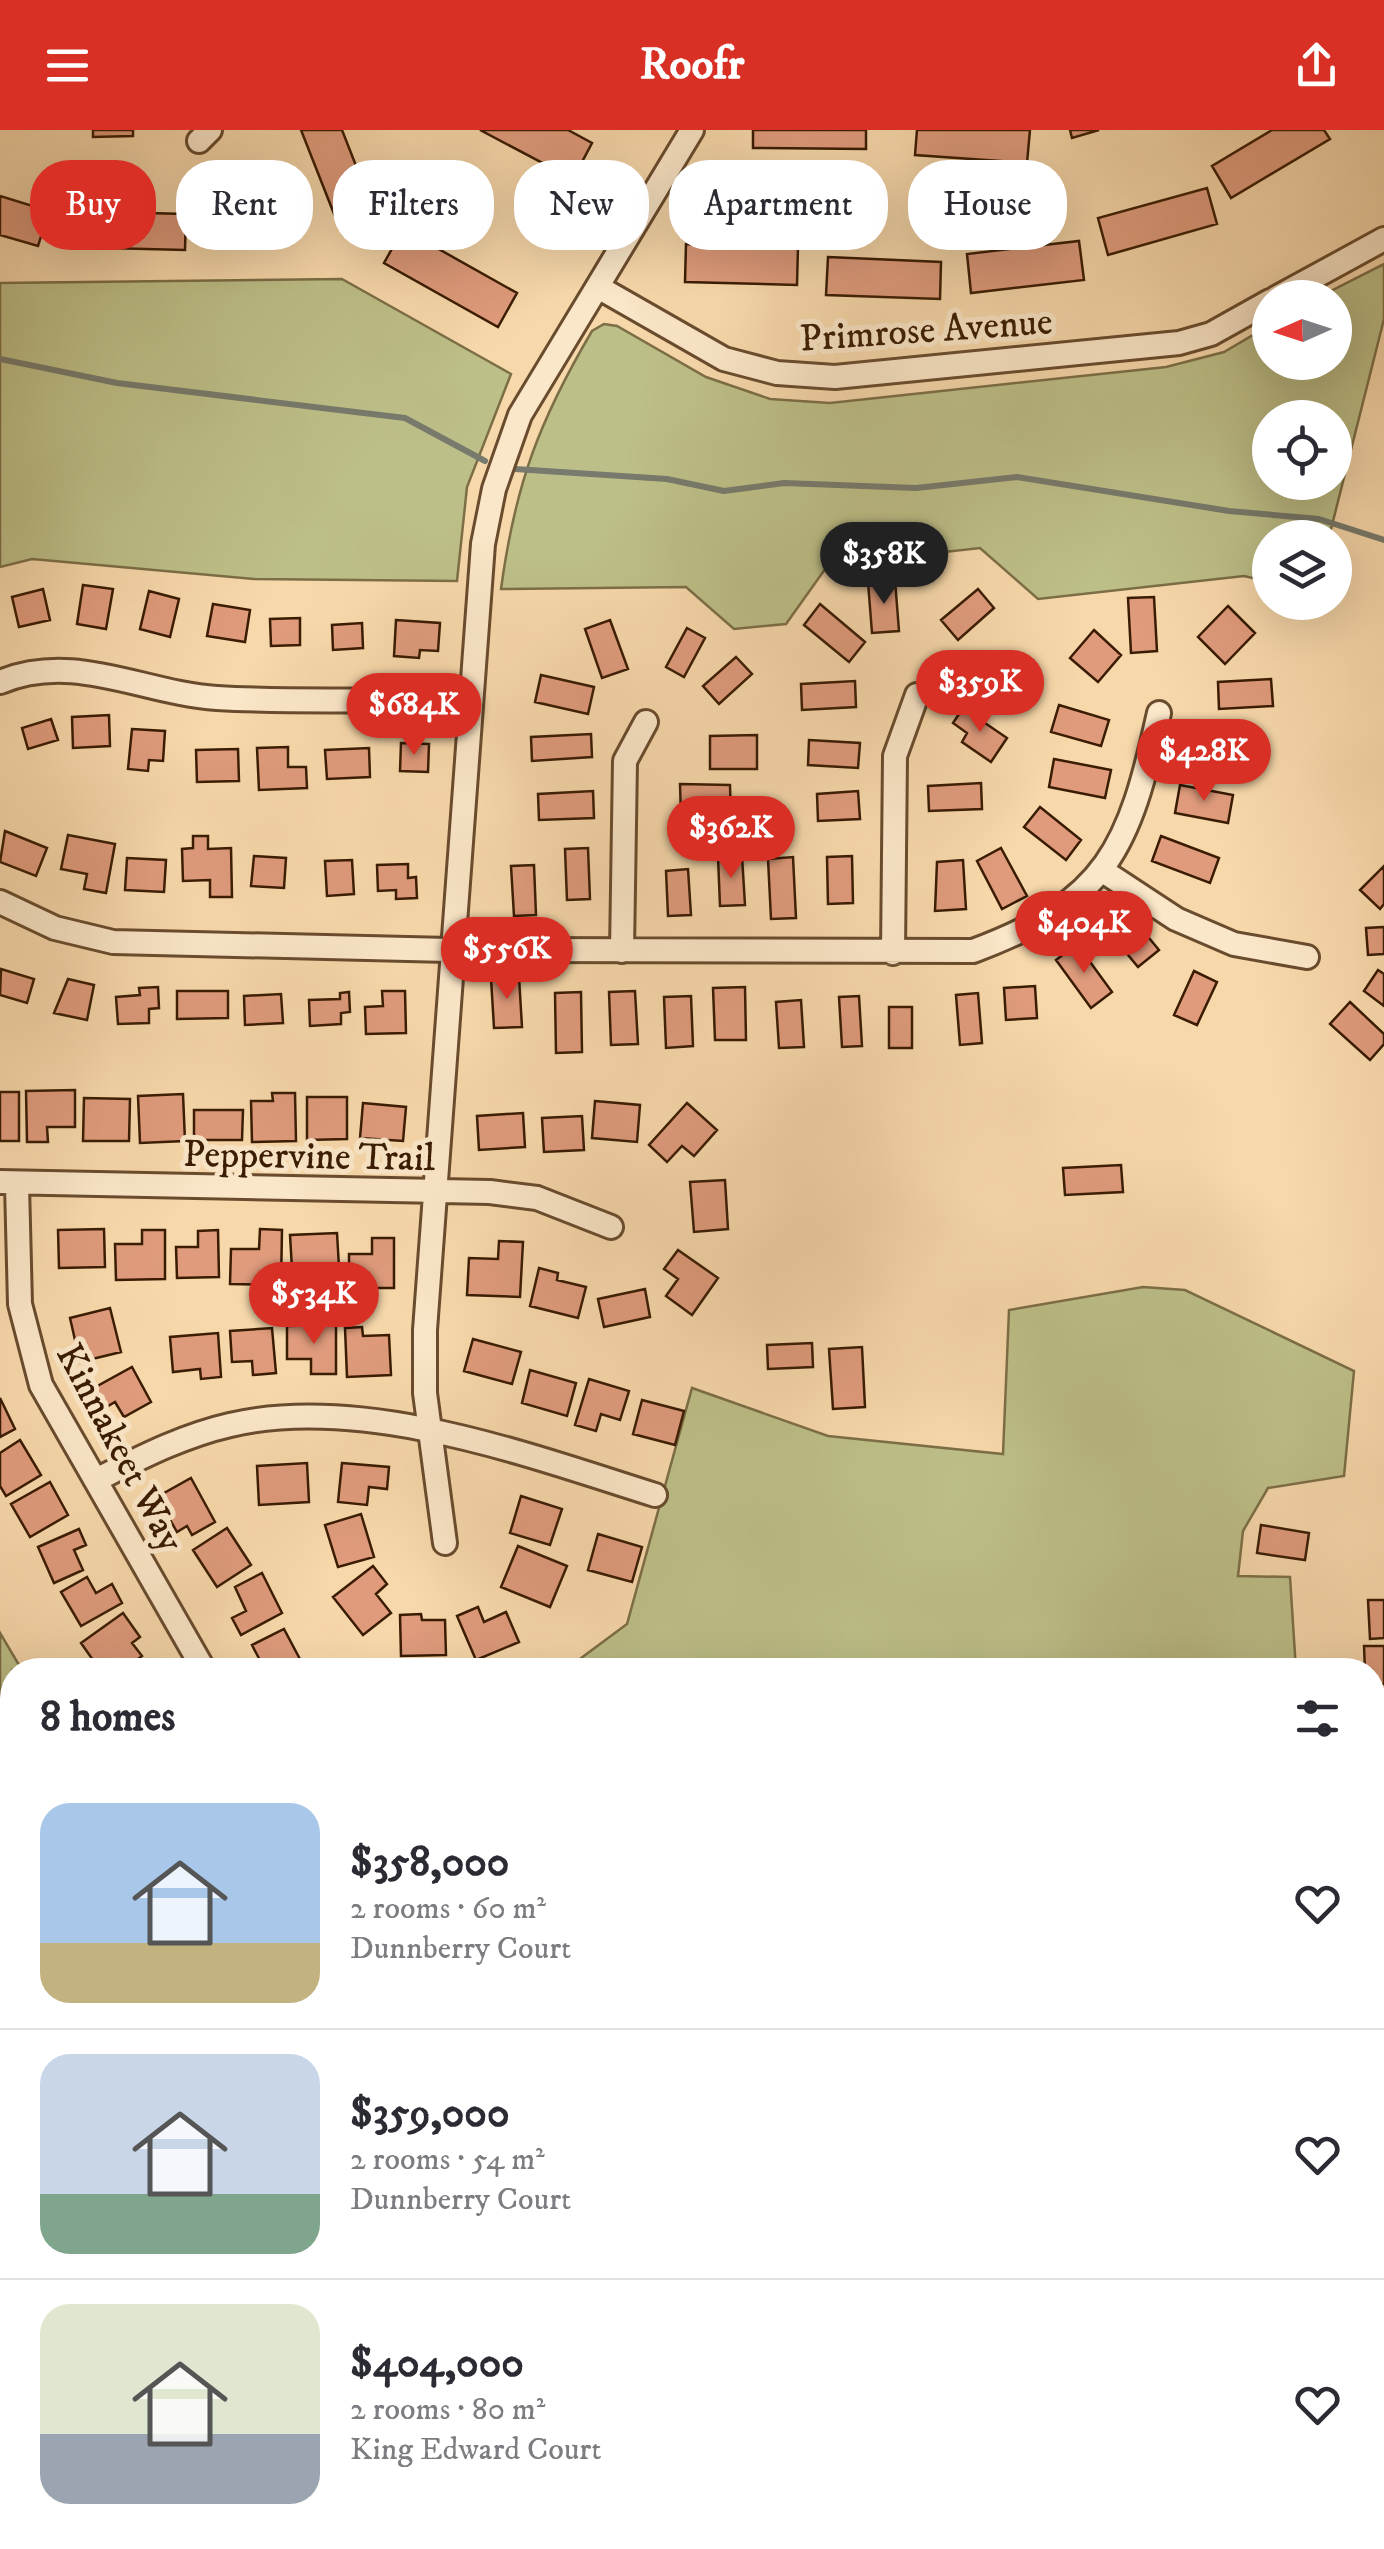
<!DOCTYPE html>
<meta charset="utf-8">
<style>
body{margin:0;font-family:"IM FELL DW Pica",serif;background:#f7f7f7;color:#2b2b33;height:100vh;display:flex;flex-direction:column;font-size:38px;white-space:nowrap}
*{box-sizing:border-box;margin:0}
p{font-size:32px;color:#7c7c81}
.icon{flex:none;width:55px;height:55px;fill:none;stroke:currentColor;stroke-width:2;stroke-linecap:round;stroke-linejoin:round}
.map{position:relative;flex:1;overflow:hidden}
.side{position:absolute;left:0px;top:1528px;width:1385px;height:892px;display:flex;flex-direction:column;background:#fff;border-radius:40px 40px 0 0;box-shadow:0 10px 40px #0002}
.side>*{flex:none}
.hud{position:absolute;left:30px;top:30px;width:1325px;height:90px;display:flex;gap:20px}
.needle{width:65px;rotate:267deg}
.buttons{position:absolute;left:1252px;top:150px;display:grid;gap:20px}
.buttons a{display:grid;place-items:center;width:100px;height:100px;border-radius:50%;background:#fff;box-shadow:0 10px 40px #0002;font-size:50px}
.price{position:absolute;translate:-50% -85px;padding:0 22px;border-radius:35px;background:#d93025;color:#fff;font-size:32px;line-height:65px;filter:drop-shadow(0 2px 5px #0008)}
.price::after{content:'';position:absolute;left:50%;top:60px;width:30px;height:22px;margin-left:-15px;background:inherit;clip-path:polygon(0 0,100% 0,50% 100%)}
.price.selected{background:#222;color:#fff}
ul{padding:0;list-style:none}
li{display:flex;align-items:center;gap:30px;height:250px;padding:0 40px}
li+li{border-top:2px solid #e1e1e2}
li span{display:grid;place-items:center;flex:none;width:280px;height:200px;border-radius:30px;color:#555}
li>.icon{margin-inline-start:auto}
span .icon{width:120px;height:120px;fill:#fffc;stroke-width:1}
li b{font-size:42px}
h2{display:flex;justify-content:space-between;align-items:center;height:120px;padding:0 40px;font-size:42px}
.tag{padding:0 35px;border-radius:40px;background:#fff;box-shadow:0 10px 40px #0002;font-size:35px;line-height:90px}
.tag.selected{background:#d93025;color:#fff}
header{display:flex;justify-content:space-between;align-items:center;height:130px;padding:0 40px;background:#d93025;color:#fff;font-size:45px;font-weight:800}
.map>svg:first-child{display:block}
</style>
<header><svg class="icon" aria-label="menu" viewBox="0 0 24 24"><path d="M4 6h16M4 12h16M4 18h16"/></svg>Roofr<svg class="icon" aria-label="share" viewBox="0 0 24 24"><path d="M12 15V3M7 8l5-5 5 5M5 13v7h14v-7"/></svg></header>
<div class="map">
<svg width="1384" height="2419" viewBox="0 0 1384 2419">
<rect width="100%" height="100%" fill="#f7d8ab"/>
<filter id="stains"><feTurbulence type="fractalNoise" baseFrequency=".002" numOctaves="4"/><feColorMatrix values="0 0 0 0 .2 0 0 0 0 .09 0 0 0 0 .02 0 0 0 .5 -.17"/></filter>
<radialGradient id="worn" r=".72"><stop offset=".6" stop-color="#630" stop-opacity="0"/><stop offset="1" stop-color="#630" stop-opacity=".3"/></radialGradient>
<path fill="#bdbf88" stroke="#7c6e46" stroke-width="2.5" fill-rule="evenodd" d="M1384,134V189L1329,407L1270,408V452L1244,446L1038,469L980,418L828,435L786,494L734,499L686,457L501,459C515,355 539,291 592,201L604,194L617,196L706,247L770,269L830,273L1166,237L1224,222L1270,195V232H1335V168L1319,167ZM1270,288H1335V352H1270Z
M342,149L511,244L467,357L457,451L254,449L32,429L0,437V153Z
M1143,1157L1185,1160L1354,1241L1344,1346L1268,1358L1243,1401L1238,1446L1290,1447L1296,1540H565L627,1494L692,1258L828,1306L1003,1324L1009,1180Z
M0,1503L22,1540H12V1914L0,1903Z
M1384,1958V2419H604L603,2408H1372V1960Z
M12,2274V2408H282L281,2419H0V2295Z"/>
<g fill="none" stroke-linecap="round" stroke-linejoin="round">
<path stroke="#777a6c" stroke-width="6" d="M0,229L117,253L405,288L485,331
M515,339L667,349L724,361L784,353L916,358L1017,347L1229,381L1319,389L1384,410
M0,1685L12,1708
M1133,2408L1182,2419"/>
</g>
<path fill="#df9b7c" stroke="#3a1c03" stroke-width="2.5" d="M93,0H133V6L93,7Z
M301,0H342L375,84L340,99Z
M480,0H568L592,13L573,49Z
M753,0H866V19L753,18Z
M917,0H1030L1027,33L915,25Z
M1070,0H1099L1072,8Z
M1272,0H1324L1330,9L1231,68L1212,36Z
M1207,58L1217,94L1108,125L1098,88Z
M0,66L49,81L38,116L0,105Z
M67,81L186,84L185,120L66,117Z
M403,99L517,163L498,197L384,133Z
M1079,111L1084,150L971,163L967,124Z
M686,114L798,117L797,155L685,152Z
M828,127L941,132L940,169L826,165Z
M895,450L899,501L872,503L868,452Z
M83,455L113,459L106,499L77,494Z
M43,459L50,490L19,497L12,467Z
M978,459L994,478L958,510L941,490Z
M149,461L179,469L170,507L140,499Z
M1154,467L1157,521L1131,523L1128,468Z
M213,474L250,480L245,512L207,506Z
M820,474L865,512L849,532L804,495Z
M1228,476L1255,503L1225,534L1198,507Z
M300,488V515L271,516L270,489Z
M396,490L440,493L438,521L420,520L419,528L394,526Z
M610,490L628,539L602,548L585,499Z
M362,493L363,518L333,520L332,495Z
M687,498L705,508L684,547L666,537Z
M1094,500L1121,525L1098,552L1070,528Z
M1015,523L1017,549L967,553L965,528Z
M736,527L752,544L719,574L703,556Z
M541,545L594,557L588,584L535,572Z
M1271,549L1273,576L1219,579L1218,552Z
M855,551L856,577L802,580L801,554Z
M1059,575L1109,590L1101,616L1051,602Z
M963,578L1007,608L991,632L962,612L967,603L953,593Z
M109,585L110,616L73,618L72,587Z
M51,589L58,610L28,619L22,598Z
M132,599L165,601L163,631L149,630L148,641L128,639Z
M1209,603L1259,615L1253,641L1203,629Z
M591,604L592,627L532,631L531,607Z
M757,605V639H710V606Z
M809,610L860,613L858,638L808,635Z
M401,613L429,614L428,642L400,641Z
M288,617V637H306L307,658L259,660L257,618Z
M369,618L370,647L327,649L325,620Z
M238,619L239,651L197,652L196,620Z
M1054,629L1111,640L1105,668L1049,657Z
M981,653L982,679L929,681L928,656Z
M680,654L730,655L731,689L681,687Z
M1180,655L1233,665L1228,693L1175,683Z
M593,661L594,688L539,690L538,664Z
M858,661L860,689L818,691L817,664Z
M1040,677L1081,710L1066,730L1024,697Z
M5,701L47,718L36,746L0,732Z
M68,705L115,714L106,763L84,759L87,744L61,739Z
M193,706H208V719L231,718L232,767H210V750L183,751L182,719L193,718Z
M1161,706L1219,728L1210,753L1152,731Z
M588,718L590,769L567,770L565,719Z
M1001,718L1027,766L1002,779L977,731Z
M254,726L286,728L284,758L251,756Z
M742,726L745,775L720,776L718,727Z
M852,726L853,773L828,774L827,727Z
M793,727L796,788L771,789L768,729Z
M127,728L166,730L164,762L125,760Z
M352,730L354,764L327,766L325,731Z
M963,730L966,779L935,781L937,732Z
M408,734V748L416,747L417,768L396,769V760L378,761L377,735Z
M534,735L536,785L514,786L511,736Z
M1384,736V774L1380,779L1360,760Z
M688,739L691,785L668,786L666,741Z
M1125,779L1159,820L1138,837L1104,796Z
M1384,797V824L1368,825L1366,798Z
M1077,814L1112,862L1091,878L1056,830Z
M1,839L34,849L27,873L0,865Z
M1378,840L1384,844V876L1364,861Z
M1194,841L1217,852L1197,895L1174,885Z
M519,847L522,897L494,898L491,848Z
M68,849L94,855L87,890L54,883Z
M1035,856L1037,888L1006,890L1004,858Z
M158,857L159,878L149,879V893L118,894L116,867L140,865L139,858Z
M745,857L746,910H715L713,858Z
M177,861H228V888L177,889Z
M382,861H405L406,903L366,904L365,877L383,876Z
M635,861L638,914L611,915L609,862Z
M349,862L350,882L341,883V894L310,896L309,870L340,869V863Z
M581,862L582,922L556,923L555,863Z
M978,863L982,913L960,915L956,865Z
M281,864L283,893L245,895L244,866Z
M691,866L693,916L666,918L664,867Z
M859,866L862,916L842,917L839,867Z
M801,870L804,917L779,918L776,872Z
M1350,872L1384,904V914L1370,930L1330,894Z
M889,877H912V918H889Z
M75,960V997H47L48,1012H27L26,961Z
M0,962H19V1011H0Z
M272,963H295L296,1011L252,1012L251,971H273Z
M183,964L185,1011L140,1013L138,966Z
M307,967H347V1009L307,1010Z
M84,968L130,969L129,1011H83Z
M595,971L640,975L637,1012L592,1008Z
M363,973L406,977L403,1011L360,1008Z
M687,973L717,1000L694,1026L682,1016L667,1032L649,1015Z
M194,980H243L242,1010H194Z
M523,983L525,1017L479,1020L477,986Z
M582,986L584,1020L544,1022L542,988Z
M1121,1035L1123,1062L1065,1065L1063,1038Z
M725,1050L728,1099L694,1102L690,1052Z
M104,1099L105,1137L59,1138L58,1100Z
M260,1099L282,1100L281,1155L230,1154L231,1119H259Z
M142,1100H165V1149L116,1150L115,1114H142Z
M218,1100L219,1147L177,1148L176,1117H198V1101Z
M337,1103L339,1137L292,1139L290,1105Z
M372,1108H394V1158H349V1124H372Z
M499,1111L523,1112L520,1167L467,1165L469,1128L498,1129Z
M678,1120L718,1148L692,1185L666,1166L678,1149L664,1139Z
M539,1138L558,1143L557,1150L586,1157L578,1188L530,1176Z
M645,1159L650,1187L604,1197L598,1169Z
M110,1178L121,1222L80,1232L70,1188Z
M336,1195V1244H311V1229H287V1196Z
M362,1197L363,1206L389,1205L391,1245L347,1247L345,1198Z
M272,1198L276,1243L253,1245L252,1231L232,1232L230,1201Z
M218,1203L221,1247L201,1249L200,1239L173,1242L170,1207Z
M473,1209L521,1222L512,1254L464,1241Z
M812,1213L813,1237L768,1239L767,1215Z
M862,1217L865,1277L833,1279L829,1219Z
M132,1237L151,1272L124,1287L115,1272L103,1279L92,1259Z
M530,1240L576,1253L567,1286L522,1273Z
M589,1249L629,1261L620,1290L601,1284L596,1301L575,1295Z
M0,1268L15,1299L0,1307Z
M642,1270L684,1281L675,1315L633,1304Z
M20,1310L41,1345L6,1366L0,1356V1323Z
M307,1333L309,1372L259,1375L257,1336Z
M342,1333L389,1337L387,1359L369,1357L367,1375L338,1372Z
M191,1348L215,1392L192,1405L187,1396L177,1402L157,1367Z
M50,1352L68,1385L30,1407L11,1374Z
M521,1366L562,1379L550,1415L510,1403Z
M361,1384L374,1427L338,1437L325,1395Z
M1261,1395L1309,1403L1305,1430L1257,1423Z
M227,1398L251,1435L217,1457L193,1420Z
M79,1399L86,1415L74,1420L83,1440L54,1453L38,1417Z
M598,1404L642,1417L632,1452L588,1440Z
M518,1416L567,1436L550,1477L501,1457Z
M373,1436L387,1454L376,1464L391,1483L363,1505L333,1467Z
M262,1443L282,1483L241,1505L232,1488L246,1481L235,1457Z
M87,1447L96,1463L112,1454L122,1473L81,1496L61,1462Z
M1368,1470H1384V1508L1370,1509Z
M478,1477L484,1492L506,1482L519,1512L476,1530L457,1486Z
M123,1483L140,1507L132,1513L142,1526L123,1540H100L81,1513Z
M421,1484L422,1490H445L446,1525L401,1526L400,1485Z
M284,1499L302,1533L289,1540H265L252,1515Z
M1364,1516H1384V1554L1372,1555V1540H1365Z
M1384,1562V1600L1372,1601V1563Z
M1372,1608H1384V1642H1372Z
M1384,1681V1722H1375L1372,1682Z
M1384,1764V1816L1372,1817V1765Z
M10,2132L12,2134V2185L0,2178V2148Z
M309,2408H365L364,2419H308Z"/>
<g fill="none" stroke-linecap="round" stroke-linejoin="round">
<g stroke="#694b2d" stroke-width="28">
<path id="minor" d="M199,11L210,0
M598,157L724,229L777,243L835,247L1179,213L1211,204L1270,171
M1276,168L1384,109
M0,552C74,521 142,563 217,568C300,573 385,569 469,570
M1103,741L1176,789L1234,814L1307,827
M0,772L55,798L113,812L449,820L973,821C1108,771 1129,718 1159,583
M622,821L625,631L646,592
M893,823L895,626L917,565
M0,1052L490,1062L537,1068L611,1097
M17,1055L20,1174L41,1255L204,1540
M96,1350C140,1328 182,1306 230,1295C363,1264 528,1325 655,1365
M445,1413L425,1263V1200L483,414L494,359L520,285L692,0"/>
</g>
<use href="#minor" stroke="#fae6c8" stroke-width="22"/>
</g>
<g text-anchor="middle" stroke-width="10" stroke-linejoin="round" paint-order="stroke">
<g font-size="38" fill="#3a1c03" stroke="#fae6c8">
<text transform="translate(926 199) rotate(-4)" y="13">Primrose Avenue</text>
<text transform="translate(309 1025) rotate(1)" y="13">Peppervine Trail</text>
<text transform="translate(121 1317) rotate(62)" y="13">Kinnakeet Way</text>
</g>
</g>
<rect width="100%" height="100%" filter="url(#stains)"/>
<rect width="100%" height="100%" fill="url(#worn)"/>
</svg>
<div class="buttons">
<a><svg class="needle" viewBox="-14 -14 28 28"><path d="M0-13l5 13h-10z" fill="#e53935"/><path d="M0 13l5-13h-10z" fill="#7c7c81"/></svg></a>
<a><svg class="icon" aria-label="locate" viewBox="0 0 24 24"><circle cx="12" cy="12" r="6"/><path d="M12 2v4M12 18v4M2 12h4M18 12h4"/></svg></a>
<a><svg class="icon" aria-label="layers" viewBox="0 0 24 24"><path d="M12 4l9 5-9 5-9-5zM3 14l9 5 9-5"/></svg></a>
</div>
<b class="price selected" style="left:884px;top:477px">$358K</b>
<b class="price" style="left:980px;top:605px">$359K</b>
<b class="price" style="left:414px;top:628px">$684K</b>
<b class="price" style="left:1204px;top:674px">$428K</b>
<b class="price" style="left:731px;top:751px">$362K</b>
<b class="price" style="left:1084px;top:846px">$404K</b>
<b class="price" style="left:507px;top:872px">$556K</b>
<b class="price" style="left:314px;top:1217px">$534K</b>
<div class="hud">
<a class="tag selected">Buy</a>
<a class="tag">Rent</a>
<a class="tag">Filters</a>
<a class="tag">New</a>
<a class="tag">Apartment</a>
<a class="tag">House</a>
</div>
<section class="side">
<h2>8 homes<svg class="icon" aria-label="filters" viewBox="0 0 24 24"><path d="M4 7h16M4 17h16"/><circle cx="9" cy="7" r="2"/><circle cx="15" cy="17" r="2"/></svg></h2>
<ul>
<li><span style="background:linear-gradient(#a9c7e8 70%,#c2b280 0)"><svg class="icon" aria-label="home" viewBox="0 0 24 24"><path d="M3 11l9-7 9 7M6 9v11h12V9"/></svg></span><div><b>$358,000</b><p>2 rooms · 60 m²</p><p>Dunnberry Court</p></div><svg class="icon" aria-label="heart" viewBox="0 0 24 24"><path d="M12 20l-8-8c-3-5 5-10 8-4 3-6 11-1 8 4z"/></svg></li>
<li><span style="background:linear-gradient(#c9d6e8 70%,#7fa58c 0)"><svg class="icon" aria-label="home" viewBox="0 0 24 24"><path d="M3 11l9-7 9 7M6 9v11h12V9"/></svg></span><div><b>$359,000</b><p>2 rooms · 54 m²</p><p>Dunnberry Court</p></div><svg class="icon" aria-label="heart" viewBox="0 0 24 24"><path d="M12 20l-8-8c-3-5 5-10 8-4 3-6 11-1 8 4z"/></svg></li>
<li><span style="background:linear-gradient(#dfe7d0 65%,#9aa5b1 0)"><svg class="icon" aria-label="home" viewBox="0 0 24 24"><path d="M3 11l9-7 9 7M6 9v11h12V9"/></svg></span><div><b>$404,000</b><p>2 rooms · 80 m²</p><p>King Edward Court</p></div><svg class="icon" aria-label="heart" viewBox="0 0 24 24"><path d="M12 20l-8-8c-3-5 5-10 8-4 3-6 11-1 8 4z"/></svg></li>
</ul>
</section>
</div>
